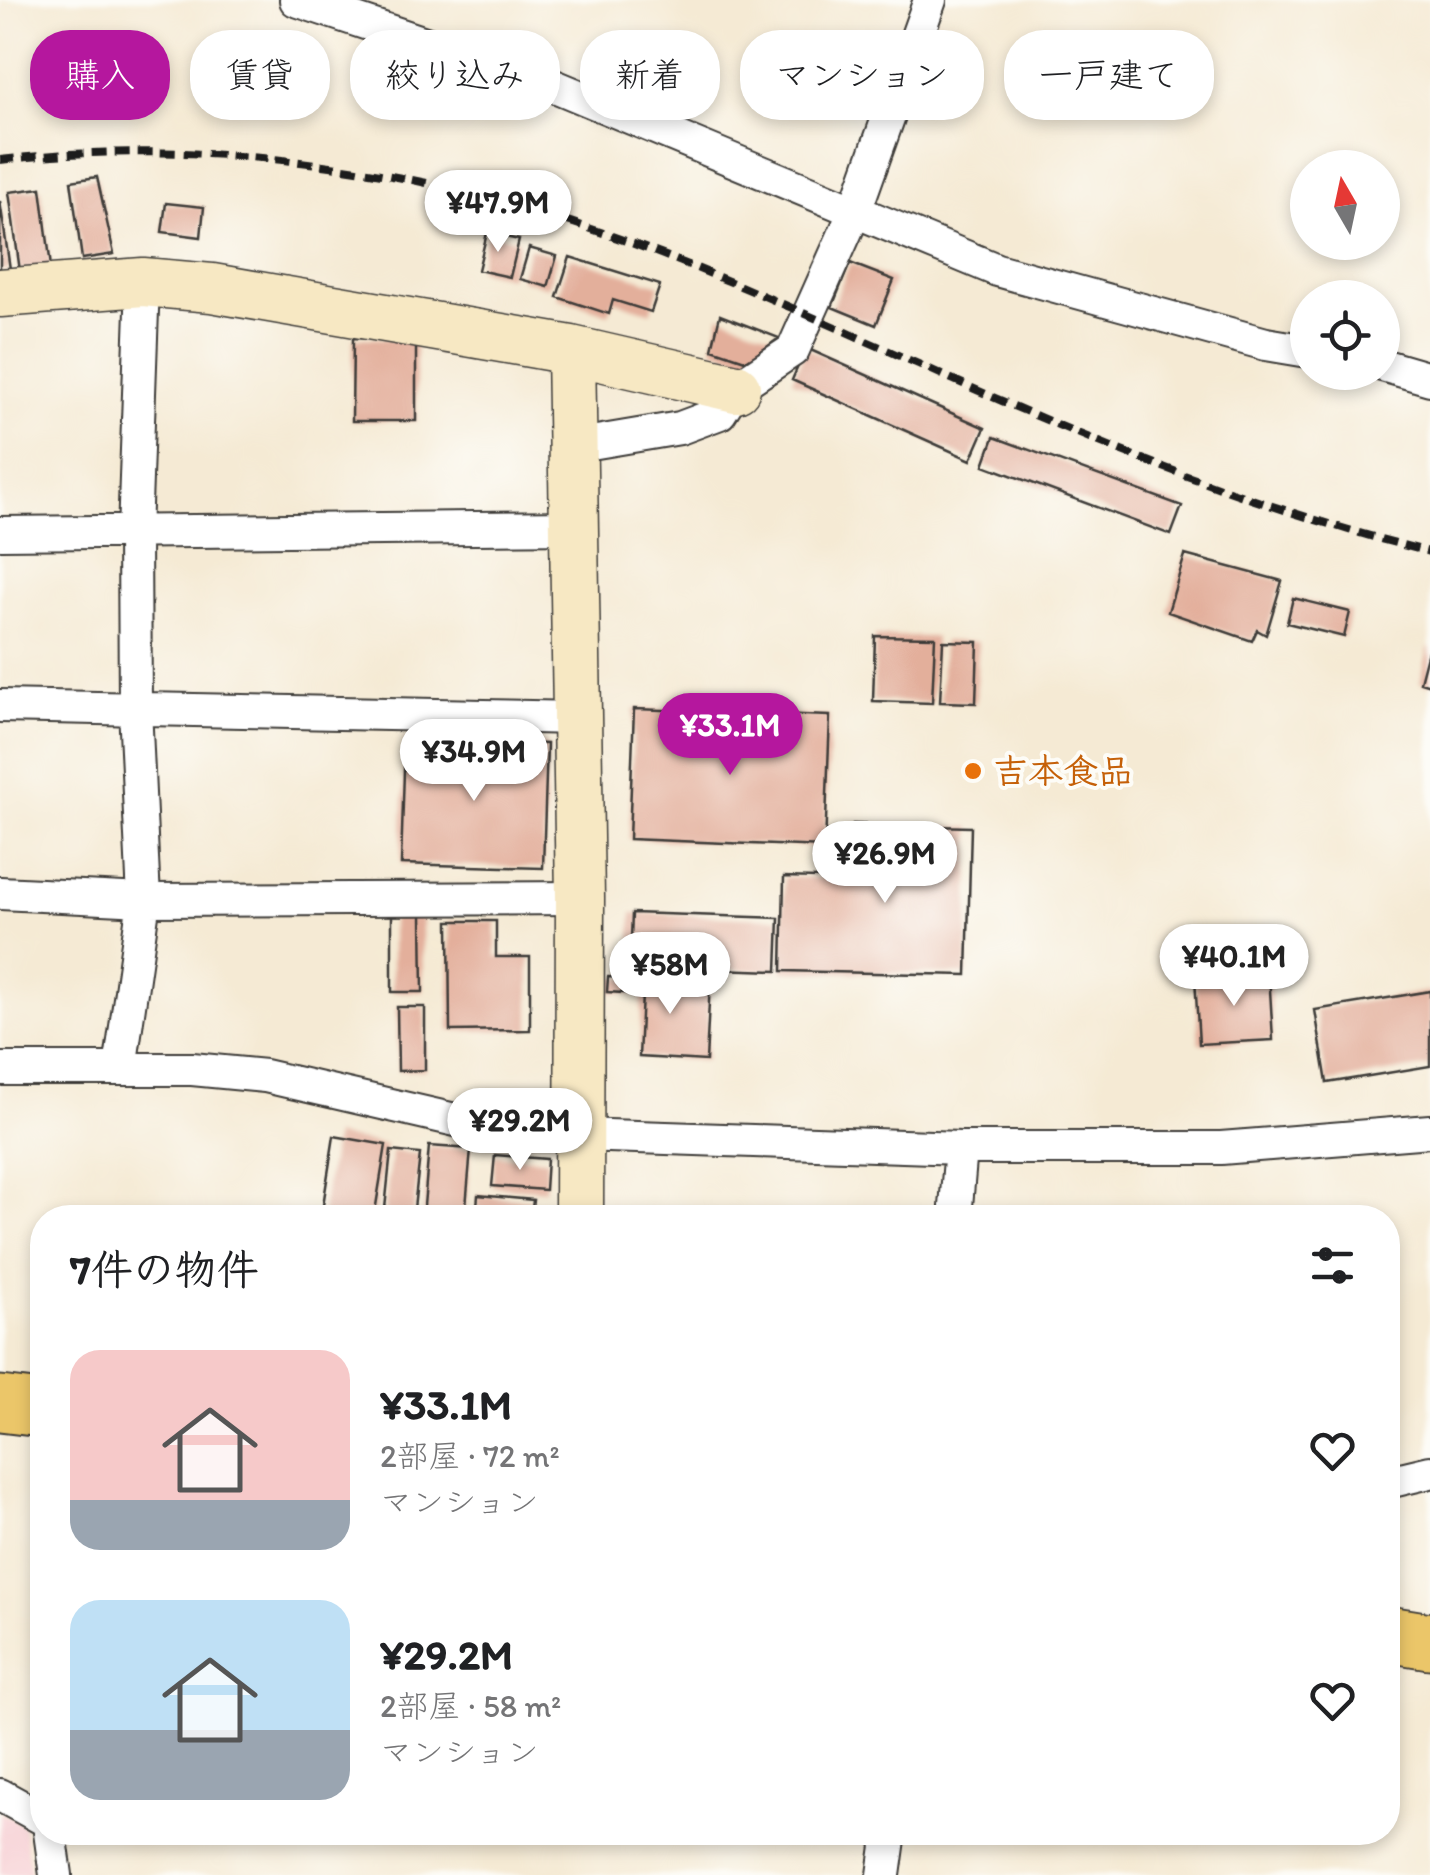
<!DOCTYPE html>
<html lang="ja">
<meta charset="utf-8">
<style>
body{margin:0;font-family:Itim,"Klee One",sans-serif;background:#f6f6f6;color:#202124;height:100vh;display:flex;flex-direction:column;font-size:38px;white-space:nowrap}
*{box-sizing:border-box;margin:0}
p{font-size:32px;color:#757577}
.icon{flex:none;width:55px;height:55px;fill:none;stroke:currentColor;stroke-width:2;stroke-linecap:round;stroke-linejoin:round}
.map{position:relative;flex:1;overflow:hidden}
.drawer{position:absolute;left:30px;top:1205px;width:1370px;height:640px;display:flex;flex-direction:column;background:#fff;border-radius:40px;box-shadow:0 5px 15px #0003}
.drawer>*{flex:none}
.top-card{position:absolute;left:30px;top:30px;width:1370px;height:90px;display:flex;gap:20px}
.needle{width:65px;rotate:351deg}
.buttons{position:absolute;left:1290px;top:150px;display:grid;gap:20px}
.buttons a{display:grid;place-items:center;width:110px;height:110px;border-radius:50%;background:#fff;box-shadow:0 5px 15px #0003;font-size:50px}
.price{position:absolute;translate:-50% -85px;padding:0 22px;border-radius:35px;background:#fff;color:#222;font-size:32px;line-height:65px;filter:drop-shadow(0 2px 5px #0008)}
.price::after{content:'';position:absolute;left:50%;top:60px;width:30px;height:22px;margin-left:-15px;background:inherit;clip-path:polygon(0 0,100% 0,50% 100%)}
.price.current{background:#b5179e;color:#fff}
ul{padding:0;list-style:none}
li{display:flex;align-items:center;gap:30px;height:250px;padding:0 40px}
li span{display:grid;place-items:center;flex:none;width:280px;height:200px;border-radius:30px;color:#555}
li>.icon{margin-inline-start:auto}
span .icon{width:120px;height:120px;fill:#fffc;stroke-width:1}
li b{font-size:42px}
h2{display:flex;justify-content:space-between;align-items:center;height:120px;padding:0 40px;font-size:42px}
.pill{padding:0 35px;border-radius:40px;background:#fff;box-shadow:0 5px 15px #0003;font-size:35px;line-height:90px}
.pill.current{background:#b5179e;color:#fff}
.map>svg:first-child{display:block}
</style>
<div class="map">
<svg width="1430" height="1875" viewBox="0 0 1430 1875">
<rect width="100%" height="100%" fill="#fdfcf7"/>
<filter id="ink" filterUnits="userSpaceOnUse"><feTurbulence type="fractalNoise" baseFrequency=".01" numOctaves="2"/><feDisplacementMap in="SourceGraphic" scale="20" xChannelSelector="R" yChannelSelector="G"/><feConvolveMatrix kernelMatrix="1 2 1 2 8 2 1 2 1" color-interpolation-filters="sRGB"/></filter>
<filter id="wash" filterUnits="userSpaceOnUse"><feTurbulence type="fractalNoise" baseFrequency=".0048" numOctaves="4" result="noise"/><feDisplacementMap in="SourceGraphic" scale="40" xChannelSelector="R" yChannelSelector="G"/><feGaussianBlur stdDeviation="2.25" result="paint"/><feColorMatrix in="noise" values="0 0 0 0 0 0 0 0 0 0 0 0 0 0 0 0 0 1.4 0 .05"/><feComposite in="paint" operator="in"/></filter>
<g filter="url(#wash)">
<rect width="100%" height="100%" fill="#f5ead4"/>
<path fill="#f7cfd4" d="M0,1812L23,1825L31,1875H0Z"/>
<g id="blocks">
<path fill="#e3af9b" d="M97,177L114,254L82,259L71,181Z
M41,188L51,267L20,271L9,192Z
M0,201L10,269L0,271Z
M166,203L204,207L201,237L162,232Z
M487,233L519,240L510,277L478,270Z
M529,248L557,256L548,287L520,279Z
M570,257L660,285L651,312L613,300L609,314L557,297Z
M850,263L894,280L876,325L832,307Z
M720,315L779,338L748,361L712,349Z
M353,338L416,339V421H352Z
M806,348L985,428L971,460L792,380Z
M994,437L1182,506L1171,535L984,465Z
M1185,555L1282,581L1266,635L1257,630L1252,641L1168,612Z
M1293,598L1350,612L1344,637L1287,623Z
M875,636L935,637L932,703L873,701Z
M943,641L978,642L976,703L940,702Z
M1429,647H1430V685L1420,682Z
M634,709L830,716L825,847L629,839Z
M405,740L547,744L543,868L401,864Z
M853,824L971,827L967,975L782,971L784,877L852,879Z
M632,913L779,918L777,971L630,966Z
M392,915H422L423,992H392Z
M449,921H496V957H530V1030L450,1031Z
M1269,973L1273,1040L1199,1044L1195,978Z
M608,977L710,982L706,1061L639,1057L642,994L607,992Z
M1430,991V1066L1327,1083L1315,1010Z
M397,1007H425V1070L398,1071Z
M334,1136L386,1145L374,1218H321Z
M429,1146L471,1149L465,1218H423Z
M391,1151L420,1154L413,1218H384Z
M495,1155L547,1159L545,1190L492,1186Z
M478,1195L533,1200L531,1218H476Z"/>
</g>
</g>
<g filter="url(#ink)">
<use href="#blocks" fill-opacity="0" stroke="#3d3b38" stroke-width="2.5"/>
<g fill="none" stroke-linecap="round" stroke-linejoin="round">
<g stroke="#3d3b38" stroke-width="36">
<path id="street" d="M296,0L557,87L997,270L1266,344L1308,351
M1382,365L1430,379
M573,446L680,428L720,413L736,388L793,350L855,211L930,0
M0,533L575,527
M0,706L577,718
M0,893L144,900L580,898
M0,1069H192L265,1076L490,1128L579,1135L961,1148H1221L1430,1131
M120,1069L144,900L135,708L134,533L143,282
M955,1218L961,1148
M1388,1482L1430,1472
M0,1795L42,1818
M50,1832L56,1875
M884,1875L890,1832"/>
</g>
<g stroke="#3d3b38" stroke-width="51">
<path id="secondary" d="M0,293L143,282L212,288L571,350L736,388
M571,350L580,898L579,1218"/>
</g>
<g stroke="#3d3b38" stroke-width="59">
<path id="highway" d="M0,1404L42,1409
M1388,1634L1430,1641"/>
</g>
<use href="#street" stroke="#fff" stroke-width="32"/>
<use href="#secondary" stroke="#f7e8c3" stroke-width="48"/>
<use href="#highway" stroke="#ebc669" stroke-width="55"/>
<path stroke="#1c1c1c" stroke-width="8" stroke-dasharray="15 8" stroke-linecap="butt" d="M0,160C154,142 323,156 474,194C657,240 829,326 1002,401C1142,462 1282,515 1430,552"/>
</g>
</g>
<circle fill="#e8710a" stroke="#fdfcf7" stroke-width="4" cx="973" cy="771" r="10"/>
<g text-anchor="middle" stroke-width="8" stroke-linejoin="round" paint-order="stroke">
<g font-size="35" font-weight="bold" fill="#c56008" stroke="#fdfcf7" text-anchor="start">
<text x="993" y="783">吉本食品</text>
</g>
</g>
</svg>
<div class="buttons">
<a><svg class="needle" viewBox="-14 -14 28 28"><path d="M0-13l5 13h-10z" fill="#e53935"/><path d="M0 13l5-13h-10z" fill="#757577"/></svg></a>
<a><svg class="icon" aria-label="locate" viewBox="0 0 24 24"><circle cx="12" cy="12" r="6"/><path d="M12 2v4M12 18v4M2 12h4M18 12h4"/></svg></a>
</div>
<b class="price" style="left:498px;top:255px">¥47.9M</b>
<b class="price current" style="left:730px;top:778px">¥33.1M</b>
<b class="price" style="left:474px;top:804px">¥34.9M</b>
<b class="price" style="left:885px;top:906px">¥26.9M</b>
<b class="price" style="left:1234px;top:1009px">¥40.1M</b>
<b class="price" style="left:670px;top:1017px">¥58M</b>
<b class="price" style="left:520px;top:1173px">¥29.2M</b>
<div class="top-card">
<a class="pill current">購入</a>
<a class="pill">賃貸</a>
<a class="pill">絞り込み</a>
<a class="pill">新着</a>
<a class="pill">マンション</a>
<a class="pill">一戸建て</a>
</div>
<section class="drawer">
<h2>7件の物件<svg class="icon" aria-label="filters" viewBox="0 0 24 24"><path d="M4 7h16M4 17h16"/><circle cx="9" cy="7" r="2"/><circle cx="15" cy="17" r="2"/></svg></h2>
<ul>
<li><span style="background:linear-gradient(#f6c9c9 75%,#9aa5b1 0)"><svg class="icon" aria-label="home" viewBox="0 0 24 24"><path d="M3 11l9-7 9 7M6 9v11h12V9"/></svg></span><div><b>¥33.1M</b><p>2部屋 · 72 m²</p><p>マンション</p></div><svg class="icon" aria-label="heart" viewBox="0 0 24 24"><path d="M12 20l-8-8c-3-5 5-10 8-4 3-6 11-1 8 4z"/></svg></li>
<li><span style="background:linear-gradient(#bfe0f5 65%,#9aa5b1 0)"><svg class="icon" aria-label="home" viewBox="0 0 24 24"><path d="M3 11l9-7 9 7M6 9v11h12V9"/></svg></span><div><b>¥29.2M</b><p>2部屋 · 58 m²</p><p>マンション</p></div><svg class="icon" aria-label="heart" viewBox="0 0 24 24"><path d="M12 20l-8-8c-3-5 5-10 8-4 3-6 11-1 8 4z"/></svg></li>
</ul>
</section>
</div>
